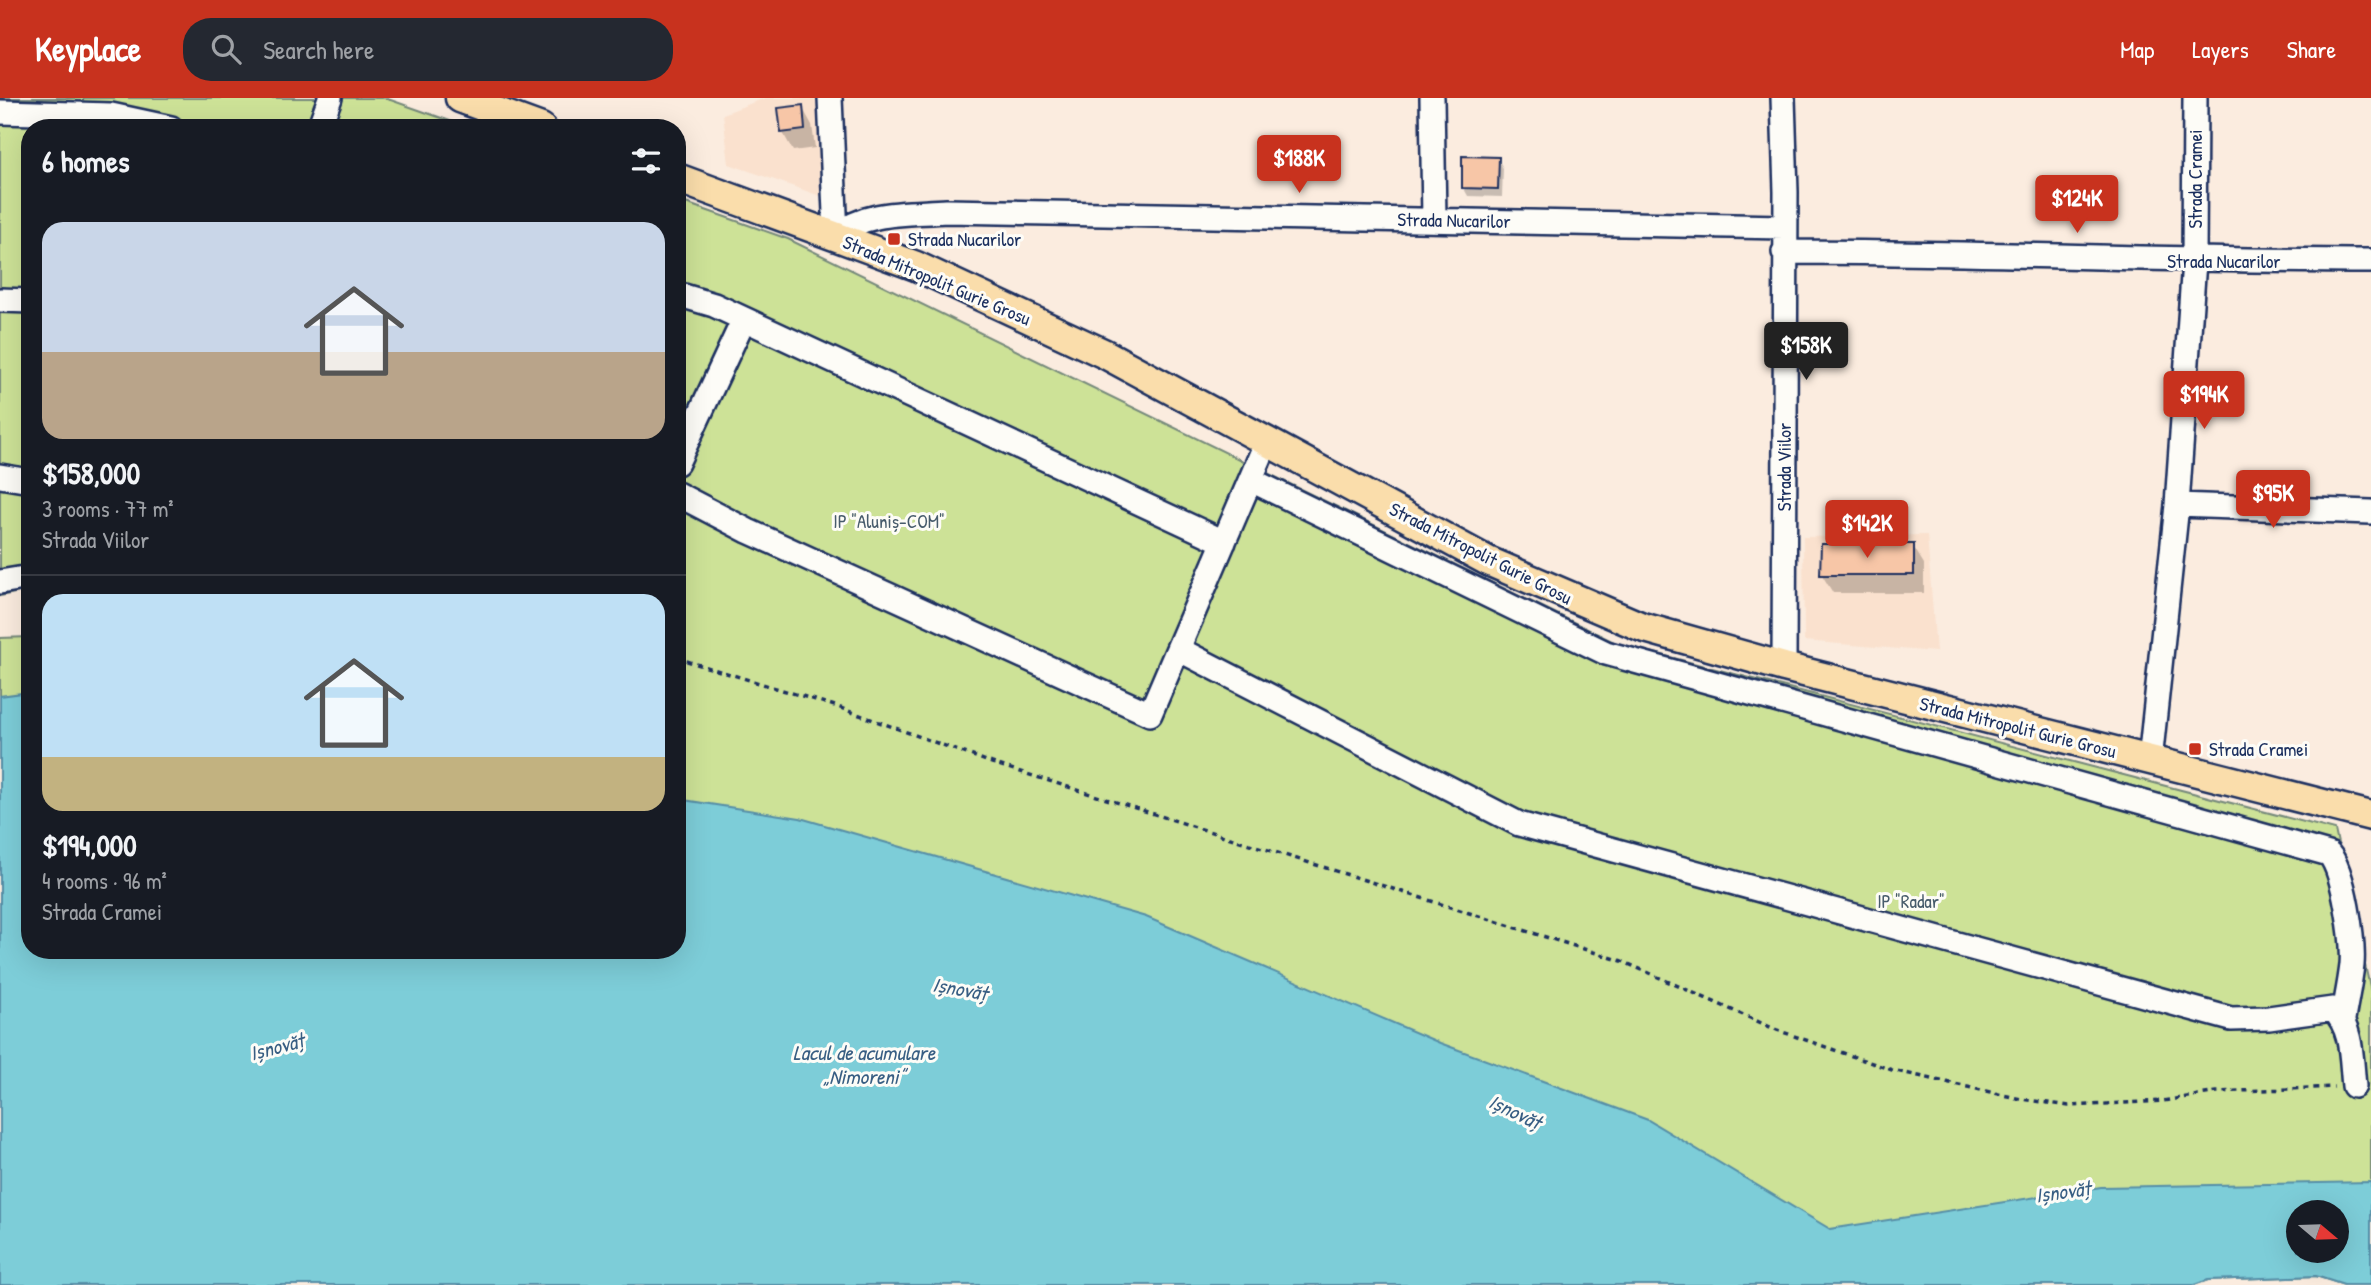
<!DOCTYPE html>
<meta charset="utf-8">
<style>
body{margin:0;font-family:"Patrick Hand",sans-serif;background:#242831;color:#f1f3f6;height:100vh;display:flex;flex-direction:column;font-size:26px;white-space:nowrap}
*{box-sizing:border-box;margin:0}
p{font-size:23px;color:#9ea1a6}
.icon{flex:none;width:38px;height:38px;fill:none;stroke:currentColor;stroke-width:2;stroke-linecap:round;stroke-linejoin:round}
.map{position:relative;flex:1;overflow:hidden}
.panel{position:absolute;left:21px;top:21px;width:665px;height:840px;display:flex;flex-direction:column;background:#171b24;border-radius:28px;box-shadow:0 7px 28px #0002}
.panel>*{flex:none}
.needle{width:46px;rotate:109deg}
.buttons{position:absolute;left:2286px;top:1102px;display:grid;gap:14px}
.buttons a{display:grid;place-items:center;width:63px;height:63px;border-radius:50%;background:#171b24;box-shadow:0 7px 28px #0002;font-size:35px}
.price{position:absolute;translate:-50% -60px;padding:0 16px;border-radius:7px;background:#c8321e;color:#fff;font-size:23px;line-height:46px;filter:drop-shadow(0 2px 4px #0008)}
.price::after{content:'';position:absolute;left:50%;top:42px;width:21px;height:16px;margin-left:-10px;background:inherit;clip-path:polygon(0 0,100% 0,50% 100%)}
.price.current{background:#222;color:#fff}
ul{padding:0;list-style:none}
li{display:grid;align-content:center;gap:14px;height:371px;padding:0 21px}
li+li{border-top:2px solid #363941}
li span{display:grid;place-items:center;height:217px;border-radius:21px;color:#555}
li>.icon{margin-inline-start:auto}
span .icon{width:126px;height:126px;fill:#fffc;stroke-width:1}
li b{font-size:30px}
h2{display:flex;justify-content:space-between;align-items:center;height:84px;padding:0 21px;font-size:30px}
header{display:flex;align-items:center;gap:42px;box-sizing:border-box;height:98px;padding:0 35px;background:#c8321e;color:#fff}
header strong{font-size:33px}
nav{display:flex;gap:38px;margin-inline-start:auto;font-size:24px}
.search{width:490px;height:63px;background:#242831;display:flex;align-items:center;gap:18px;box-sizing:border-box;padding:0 24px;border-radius:28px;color:#9ea1a6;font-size:26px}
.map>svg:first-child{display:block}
</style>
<header>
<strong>Keyplace</strong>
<div class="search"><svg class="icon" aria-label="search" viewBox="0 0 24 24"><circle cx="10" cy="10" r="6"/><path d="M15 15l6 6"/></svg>Search here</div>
<nav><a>Map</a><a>Layers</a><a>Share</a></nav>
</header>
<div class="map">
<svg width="2371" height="1187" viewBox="0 0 2371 1187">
<rect width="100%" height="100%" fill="#fbecdf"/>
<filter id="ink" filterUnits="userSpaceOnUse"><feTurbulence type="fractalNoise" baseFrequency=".0143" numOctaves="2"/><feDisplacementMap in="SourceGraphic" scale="14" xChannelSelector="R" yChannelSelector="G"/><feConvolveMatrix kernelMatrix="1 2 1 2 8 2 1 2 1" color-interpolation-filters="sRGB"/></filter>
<g filter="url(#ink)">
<path fill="#fae1ce" d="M765,0H821L826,100L729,66L723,16Z
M1927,437L1936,554L1804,543L1803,439Z"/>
<path fill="#cde297" stroke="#74887a" stroke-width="2" fill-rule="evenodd" d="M0,0H385L470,30H30V492L0,498Z
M677,102L788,141L1616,545L2335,732L2371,894V1187H2344L2316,1178L2208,1182L2194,1187H1526L677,731ZM2298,1115H2336V1153H2298Z
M30,539V617L0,622V540Z"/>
<path fill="#7dcdd8" stroke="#568ea7" stroke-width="2" fill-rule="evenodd" d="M30,594V852H677V701L800,720L1146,819L1440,945L1648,1022L1830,1131L2101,1089L2371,1084V1187H2344L2316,1178L2208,1182L2194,1187H0V598ZM2298,1115H2336V1153H2298Z"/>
<path fill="#0003" d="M802,9L812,27L815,50L793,53L783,35Z
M1498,61L1503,70L1502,99L1468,98L1463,89Z
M1913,448L1924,466V495H1833L1822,477Z"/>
<path fill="#f7c6a7" stroke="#1b2f5e" stroke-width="2" d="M803,7L805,32L781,35L778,10Z
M1462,58L1499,59L1498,91L1462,90Z
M1821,446H1914V477H1820Z"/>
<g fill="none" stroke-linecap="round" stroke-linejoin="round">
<g stroke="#1b2f5e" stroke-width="28">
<path id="minor" d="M830,0L836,138
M1432,0L1434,121
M1783,0L1786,94L1784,569
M0,14L111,17L171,30
M319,30L330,0
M836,138C866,112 909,116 947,113L1784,129
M1784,154C1980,154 2175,163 2371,163
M677,196L714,207L1224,444
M0,202L30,203
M677,365L743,223
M0,378L30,383
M1251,382L1606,555L2329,756C2344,773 2354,843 2352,867C2350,885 2346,903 2343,921
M677,396L748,433L1150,616L1267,343
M2177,407L2371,414
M0,484L30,479
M1178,551L1519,726L2231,921L2269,920L2333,911C2353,931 2351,961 2354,988
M2150,663L2177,407L2194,163L2195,0"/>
</g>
<g stroke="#1b2f5e" stroke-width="33">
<path id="major" d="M460,0L541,30
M677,80L916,168L1105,256L1488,463L1642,529L1784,569L2371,718"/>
</g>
<path stroke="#1b2f5e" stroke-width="3.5" stroke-dasharray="5 5" stroke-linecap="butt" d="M677,560L835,608L992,665L1622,863L1777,932L1892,972L2021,1001L2069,1008L2163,1003L2217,994L2334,989"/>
<use href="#minor" stroke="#fdfcf7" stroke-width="23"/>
<use href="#major" stroke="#faddab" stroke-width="28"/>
</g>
</g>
<g fill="#c8321e" stroke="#fdfcf7" stroke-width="2.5">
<rect x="887" y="134" width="14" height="14" rx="3.5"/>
<rect x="2188" y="644" width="14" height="14" rx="3.5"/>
</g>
<g text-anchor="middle" stroke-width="6" stroke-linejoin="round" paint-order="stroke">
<g font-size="19" fill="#1b2f5e" stroke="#fdfcf7">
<text transform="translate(2195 81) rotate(-90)" y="7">Strada Cramei</text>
<text transform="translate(1454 122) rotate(1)" y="7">Strada Nucarilor</text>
<text x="2224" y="170">Strada Nucarilor</text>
<text transform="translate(937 182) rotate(23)" y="7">Strada Mitropolit Gurie Grosu</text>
<text transform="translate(1784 369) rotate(-90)" y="7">Strada Viilor</text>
<text transform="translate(1481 455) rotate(27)" y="7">Strada Mitropolit Gurie Grosu</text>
<text transform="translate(2018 629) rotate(14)" y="7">Strada Mitropolit Gurie Grosu</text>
</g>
<g font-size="19" fill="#1b2f5e" stroke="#fdfcf7" text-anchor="start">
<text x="908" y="148">Strada Nucarilor</text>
<text x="2209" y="658">Strada Cramei</text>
</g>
<g font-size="19" fill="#485c6c" stroke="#fdfcf7">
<text x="889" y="430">IP "Aluniș-COM"</text>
<text x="1911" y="810">IP "Radar"</text>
</g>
<g font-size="21" font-style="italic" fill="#385e83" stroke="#fdfcf7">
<text transform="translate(960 891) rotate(10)" y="7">Ișnovăț</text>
<text transform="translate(277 949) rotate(-15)" y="7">Ișnovăț</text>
<text x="864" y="962">Lacul de acumulare<tspan x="864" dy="24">„Nimoreni”</tspan></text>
<text transform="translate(1515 1014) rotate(25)" y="7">Ișnovăț</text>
<text transform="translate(2063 1094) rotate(-8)" y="7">Ișnovăț</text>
</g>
</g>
</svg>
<div class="buttons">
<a><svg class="needle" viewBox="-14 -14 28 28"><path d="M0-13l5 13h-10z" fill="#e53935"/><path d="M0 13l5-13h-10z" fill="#9ea1a6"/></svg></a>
</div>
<b class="price" style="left:1299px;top:97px">$188K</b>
<b class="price" style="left:2077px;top:137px">$124K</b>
<b class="price current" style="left:1806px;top:284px">$158K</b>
<b class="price" style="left:2204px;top:333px">$194K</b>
<b class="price" style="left:2273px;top:432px">$95K</b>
<b class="price" style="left:1867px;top:462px">$142K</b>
<section class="panel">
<h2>6 homes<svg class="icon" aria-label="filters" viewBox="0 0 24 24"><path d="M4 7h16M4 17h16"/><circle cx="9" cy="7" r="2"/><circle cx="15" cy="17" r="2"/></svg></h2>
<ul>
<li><span style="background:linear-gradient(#c9d6e8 60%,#b9a48a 0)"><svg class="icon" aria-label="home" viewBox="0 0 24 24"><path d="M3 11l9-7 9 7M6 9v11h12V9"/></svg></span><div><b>$158,000</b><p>3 rooms · 77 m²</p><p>Strada Viilor</p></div></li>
<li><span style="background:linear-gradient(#bfe0f5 75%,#c2b280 0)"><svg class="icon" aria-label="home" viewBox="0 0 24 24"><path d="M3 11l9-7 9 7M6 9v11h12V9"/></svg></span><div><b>$194,000</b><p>4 rooms · 96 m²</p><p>Strada Cramei</p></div></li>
</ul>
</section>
</div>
